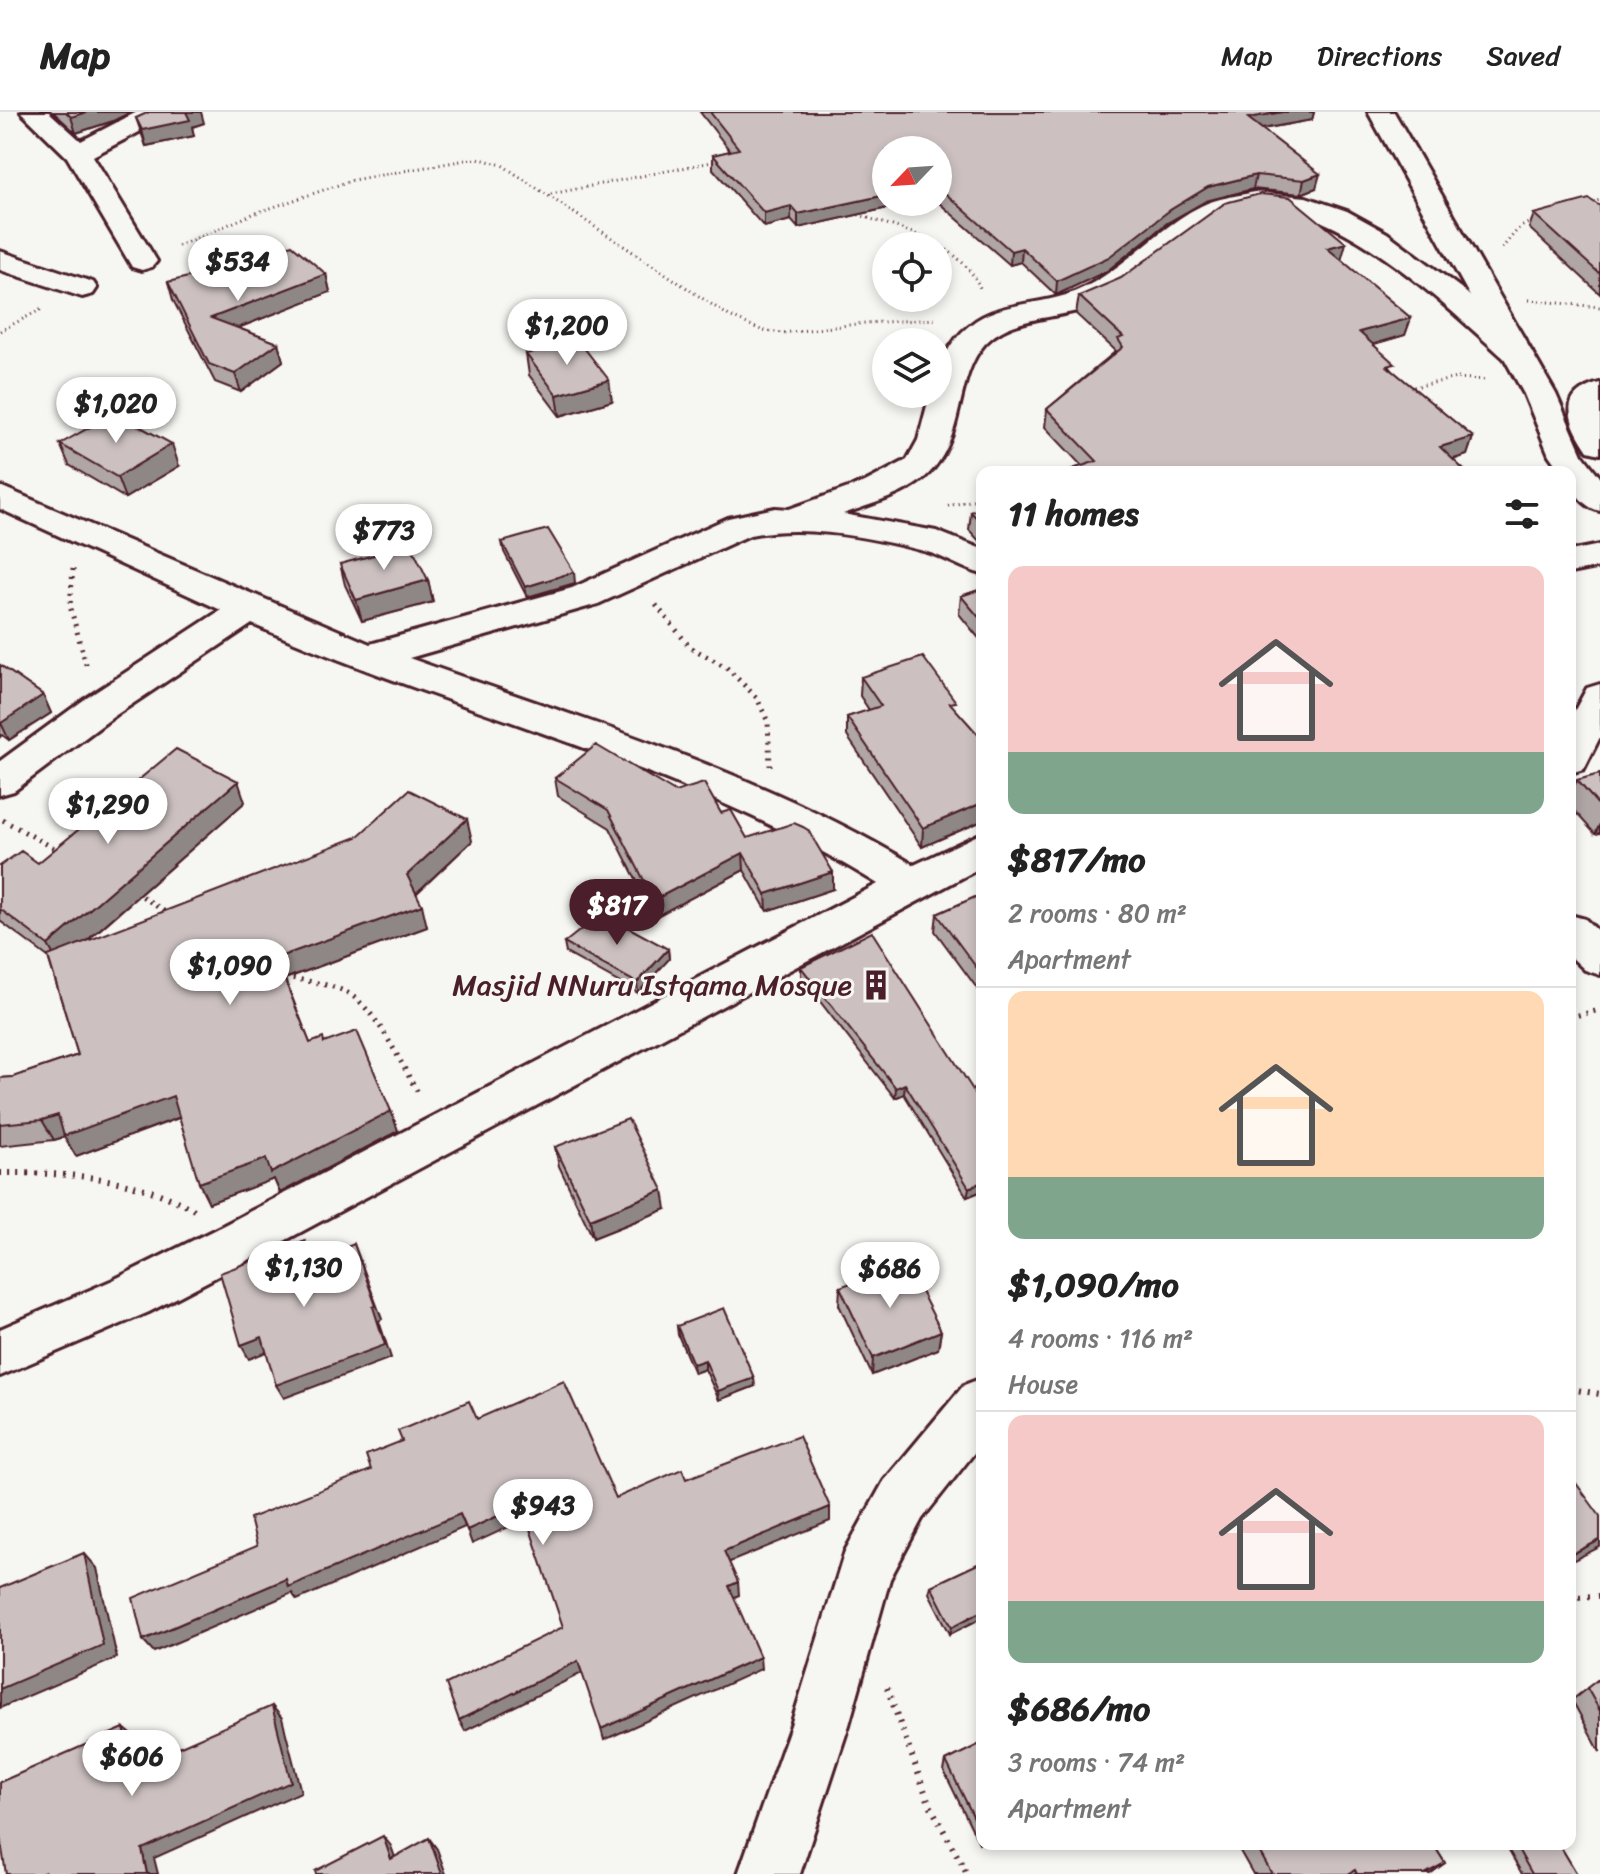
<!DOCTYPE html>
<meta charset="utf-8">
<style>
body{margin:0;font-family:Sriracha,sans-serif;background:#f2f2f2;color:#222;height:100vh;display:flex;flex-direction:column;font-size:30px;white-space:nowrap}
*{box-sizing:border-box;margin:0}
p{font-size:26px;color:#767676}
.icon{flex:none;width:44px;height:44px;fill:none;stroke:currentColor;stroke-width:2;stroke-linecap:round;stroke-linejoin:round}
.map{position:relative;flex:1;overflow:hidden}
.panel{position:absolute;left:976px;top:354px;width:600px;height:1384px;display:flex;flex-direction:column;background:#fff;border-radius:16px;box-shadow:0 4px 12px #0003}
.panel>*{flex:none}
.needle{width:52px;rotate:245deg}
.controls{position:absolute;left:872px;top:24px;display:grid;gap:16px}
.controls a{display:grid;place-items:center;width:80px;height:80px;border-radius:50%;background:#fff;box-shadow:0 4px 12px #0003;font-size:40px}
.price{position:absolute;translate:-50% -68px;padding:0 18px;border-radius:28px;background:#fff;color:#222;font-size:26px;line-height:52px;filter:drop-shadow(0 2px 4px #0008)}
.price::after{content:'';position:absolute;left:50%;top:48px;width:24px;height:18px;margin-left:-12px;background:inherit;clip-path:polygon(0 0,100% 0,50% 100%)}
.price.current{background:#4a1f2b;color:#fff}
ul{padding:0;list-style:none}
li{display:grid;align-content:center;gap:16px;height:424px;padding:0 32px}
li+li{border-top:2px solid #e0e0e0}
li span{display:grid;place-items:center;height:248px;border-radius:16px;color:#555}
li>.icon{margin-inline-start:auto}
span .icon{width:144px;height:144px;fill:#fffc;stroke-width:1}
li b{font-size:34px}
h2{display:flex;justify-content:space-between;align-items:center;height:96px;padding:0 32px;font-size:34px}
header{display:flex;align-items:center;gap:48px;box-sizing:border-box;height:112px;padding:0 40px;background:#fff;border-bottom:2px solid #e0e0e0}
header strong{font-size:38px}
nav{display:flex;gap:44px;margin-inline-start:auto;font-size:28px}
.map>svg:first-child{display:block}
</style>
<header>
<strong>Map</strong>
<nav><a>Map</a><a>Directions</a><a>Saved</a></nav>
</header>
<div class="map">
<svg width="1600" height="1762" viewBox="0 0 1600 1762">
<rect width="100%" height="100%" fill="#f6f6f2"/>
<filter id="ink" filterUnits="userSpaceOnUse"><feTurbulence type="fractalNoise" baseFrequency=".0125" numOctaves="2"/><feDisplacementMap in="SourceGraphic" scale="16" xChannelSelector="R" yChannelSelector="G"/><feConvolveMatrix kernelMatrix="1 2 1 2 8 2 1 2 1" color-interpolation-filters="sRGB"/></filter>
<g filter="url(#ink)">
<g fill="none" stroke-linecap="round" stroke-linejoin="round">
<g stroke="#4a1f2b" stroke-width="6">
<path id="street" d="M21,0H49L81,29L137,0H170L166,6L93,44L157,149L152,155L142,158L132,155L67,45Z
M1254,80L1306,85L1347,99L1387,121L1462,177L1532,240L1527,247L1516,249L1505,247C1444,193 1310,58 1220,106C1178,129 1145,169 1101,190C1063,210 1007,200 980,238C967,256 963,281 958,301C942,373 907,380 843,402L936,419L982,437V462C962,457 944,444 924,439C870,425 805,412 750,423L598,492L409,546C581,608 756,658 914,753L982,721V755L258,1143L149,1200L0,1264V1217L113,1168L224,1113L878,772C684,651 459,603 252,512L113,605L14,679L0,683V649L85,587L221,498L0,397V374L370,532L572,476L728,406L775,396L789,397L865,370L907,348L918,328L930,282H938C938,254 947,231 970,213C999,189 1041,194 1074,180C1123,160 1156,116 1201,94C1216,86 1238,84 1254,80Z
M0,139L93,170L97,176L93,182L82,185L0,158Z
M1600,271V342L1588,339C1569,311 1556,282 1600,271Z
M1600,433V455L1570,461V439Z
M1600,572V625L1584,657L1570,661V607L1587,576Z
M1570,803L1585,807L1600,821V863L1585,858L1570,844Z
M982,1266V1331L922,1407L890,1467L849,1613L800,1762H738L791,1613L845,1439L884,1369L964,1273Z"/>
</g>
<g stroke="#4a1f2b" stroke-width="6">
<path id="secondary" d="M1368,0H1394L1556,282L1582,342L1600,365V399C1583,395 1570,378 1570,360H1561L1549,343L1524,282Z"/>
</g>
<path stroke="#4a1f2b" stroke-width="3" stroke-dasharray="1 4" stroke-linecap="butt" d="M551,82L717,49
M1588,92L1600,88
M854,101C902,119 959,127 981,178
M178,134L253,102L353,68L477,46L502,53L729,204L761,218L783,221L865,211L938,207
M1502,136L1519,116L1536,107
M1529,188L1600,195
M0,219L42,197
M1409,276L1457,266L1486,268
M948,394L982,386"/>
<path stroke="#4a1f2b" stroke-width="5" stroke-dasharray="2 6" stroke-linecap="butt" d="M73,457L70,494L87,556
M656,493L690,535L726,555L757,586L768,610L770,654
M3,708L61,740
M136,780L168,802
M285,865C305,869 327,871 346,880C377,896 401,953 419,982
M1570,905L1600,898"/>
<path stroke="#4a1f2b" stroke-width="6" stroke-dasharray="2 7" stroke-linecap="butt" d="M0,1061C69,1061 134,1064 196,1099
M1570,1277L1600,1282
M1570,1485L1600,1484
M887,1576L929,1691L967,1762"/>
<use href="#street" fill="#f6f6f2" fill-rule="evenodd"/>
<use href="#secondary" fill="#f6f6f2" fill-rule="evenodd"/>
</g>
<path fill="#afa6a5" stroke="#4a1f2b" stroke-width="2" d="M53,0H131L113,9L76,21Z
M700,0H1314L1312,8L1262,17L1316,76L1301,82L1253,77L1206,89L1167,111L1107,159L1056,183L1021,150L1010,153L938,90V38L886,90H915L798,116L791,108L764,115L713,57V43L730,39Z
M136,6L204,11L192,15L194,24L146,34Z
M1600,94V182L1529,116L1534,102Z
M1341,148L1411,206L1405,223L1373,232L1393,259L1473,325L1467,343L1453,348L1466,360H1070V358L1082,354L1045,315L1047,297L1116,239L1076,202L1079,184Z
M326,162L330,180L238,216L278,231L283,249L241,280L215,270L173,188L168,170Z
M526,242L612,289L560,304L529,263Z
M60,332L179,354L125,386L69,353Z
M982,396V432L969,418L971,400Z
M502,430L575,471L527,485L504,440Z
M340,452L428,468L433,490L362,509L345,473Z
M982,477V530L959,502L961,484Z
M0,553L43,583L51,601L9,628L2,623L0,625Z
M861,565L955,597L982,627V709L922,735L847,624V605L869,598L860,584Z
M1600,662V721L1595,722L1570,694V682L1577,668Z
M555,666L675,680L721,701L747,726L833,777L767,799L744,758L655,805L610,716L558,684Z
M245,690L87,829L472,729L416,782L427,815L285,867L310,931H324L391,999L398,1019L280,1081L274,1067L209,1091L179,1006L76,1044L64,1025L54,1028L0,1034V966L13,965L78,943L48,845L0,809V754L38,751Z
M982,782V883L935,819L937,802Z
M564,831L668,837L669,847L638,881L566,841Z
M801,855L982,992V1079L967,1085L904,982L895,986L801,865Z
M555,1035L666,1097L593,1126L559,1054Z
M840,1175L941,1219L938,1237L872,1263L839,1193Z
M677,1214L755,1274L719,1288L705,1257L694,1261L678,1223Z
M982,1450V1506L950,1522L929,1481L931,1474Z
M1600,1566V1640L1572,1588Z
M982,1631V1730L979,1731L944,1659L946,1649Z
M1236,1732H1433L1445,1751L1430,1762H1253Z
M1505,1732H1559L1577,1762H1522Z"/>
<path fill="#8f8786" stroke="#4a1f2b" stroke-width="2" d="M87,0H131L113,9L76,21L71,5Z
M185,0H201L204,11L192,15L194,24L146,34L142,18Z
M1282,0H1314L1312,8L1245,20L1248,6Z
M1320,62L1316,76L1301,82L1304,68Z
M1256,63L1253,77L1206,89L1167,111L1107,159L1056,183L1057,169L1170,98L1208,75Z
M886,83V90H915L798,116V102Z
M791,94V108L764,115V101Z
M1346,131L1341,149L1327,136Z
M1022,136L1021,150L1010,153L1011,139Z
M326,162L330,180L217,224L211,206Z
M1411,206L1405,223L1354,238L1359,220Z
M278,231L283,249L241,280L235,262Z
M609,268L612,289L560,304L557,283Z
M1473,325L1467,343L1434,353L1440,335Z
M172,332L179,354L125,386L117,365Z
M574,460L575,471L527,485L525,475Z
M428,468L433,490L362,509L356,488Z
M43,583L51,601L9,628L1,611Z
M238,669L245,690L59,853L48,833Z
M982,691V709L922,735L923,716Z
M467,707L472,729L412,785L407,763Z
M1600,712V721L1595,722Z
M743,741L744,758L655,805L654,788Z
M833,760V777L767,799L766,782Z
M422,793L427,815L284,867L276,846Z
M668,837L669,847L638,881L637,871Z
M905,972L904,982L895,986L896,976Z
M173,984L183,1004L76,1044L64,1025L54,1028L42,1008L58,1003Z
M391,999L398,1019L280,1081L274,1067L209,1091L199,1071Z
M982,1070V1079L967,1085L969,1076Z
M663,1078L666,1097L593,1126L590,1107Z
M354,1132L382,1207L379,1209L391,1246L284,1286L276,1273Z
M941,1219L938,1237L872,1263L873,1246Z
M262,1225L269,1239L249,1247L241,1233Z
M705,1248V1257L694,1261L693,1252Z
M754,1266L755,1274L719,1288L718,1279Z
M522,1393L526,1407L472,1432L467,1418Z
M830,1395V1409L725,1452L724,1439Z
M460,1402L465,1415L297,1488L292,1481L154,1540L143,1528L286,1467Z
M1600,1428V1435L1570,1450V1443Z
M84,1441L97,1456L117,1546L0,1596V1577Z
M738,1470L739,1483L730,1487L729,1474Z
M982,1499V1506L950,1522L952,1515Z
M760,1545L761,1557L604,1628L601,1617Z
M578,1549L582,1561L465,1619L459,1608Z
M272,1594L282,1606L301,1680L154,1746L158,1762H147L142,1737Z
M124,1616L137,1627L145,1666L133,1655Z
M383,1724L391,1734L399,1757L391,1747Z
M429,1726L437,1737L446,1762H442Z"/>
<path fill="#ccc1c0" stroke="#4a1f2b" stroke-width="2" d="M66,0H87L71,5Z
M149,0H186L190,8L142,18L136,6Z
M710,0H1282L1248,6L1320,62L1304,68L1256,63L1208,75L1170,98L1109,145L1057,169L1022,136L1011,139L938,75V38H886V83L798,102L791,94L764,101L713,43L739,37Z
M1260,82L1290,85L1346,131L1327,136L1411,206L1359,220L1395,252L1387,254L1473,325L1440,335L1466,360H1072L1070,358L1097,349L1047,297L1123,235L1118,227L1123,225L1079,184L1121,166L1225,91Z
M1589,87L1600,94V162L1534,102Z
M292,133L326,162L211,206L278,231L235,262L209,252L168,170L241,152Z
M578,228L609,268L557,283L526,242Z
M115,301L172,332L117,365L60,332Z
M982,396V412L971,400Z
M548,417L574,460L525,475L502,430Z
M411,433L428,468L356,488L340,452Z
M982,477V509L961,484Z
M923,545L956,590L950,591L982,627V691L923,716L847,605L881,594L861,565Z
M0,553L43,583L1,611L0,610Z
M596,633L675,680L704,671L721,701L731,698L747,726L794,711L803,715L808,718L833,760L766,782L743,741L654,788L608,698L555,666Z
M176,637L238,669L48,833L0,797V754L21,739L38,751Z
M1600,662V695L1577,668Z
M409,678L467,707L407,763L422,793L276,846L310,931L323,926L324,931L357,919L391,999L271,1061L266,1047L199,1071L173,984L64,1024L58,1003L42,1008L0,1012V966L13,965L78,943L48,844L357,725Z
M982,782V863L937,802Z
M602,801L668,837L637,871L564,831Z
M872,820L982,992V1070L969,1076L905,972L896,976L801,855Z
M628,1007L663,1078L590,1107L555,1035Z
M305,1129L312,1149L354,1132L376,1194L373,1195L385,1233L276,1273L262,1225L241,1233L220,1161Z
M906,1150L941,1219L873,1246L840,1175Z
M724,1196L754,1266L718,1279L705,1248L693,1252L677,1214Z
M564,1269L616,1386L682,1357L686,1367L799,1324L830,1395L724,1439L738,1470L729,1474L760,1545L601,1617L578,1549L459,1608L446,1572L563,1515L522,1393L467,1418L460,1402L288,1475L286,1467L143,1528L133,1486L257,1434L250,1406L371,1358L366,1343L402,1329L398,1319L469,1289L477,1307Z
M1570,1363L1600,1404V1428L1570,1443Z
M84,1441L103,1533L0,1577V1476Z
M982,1450V1499L952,1515L931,1474Z
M1600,1566V1599L1587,1576Z
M272,1594L291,1670L142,1737L147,1762H46L45,1760L41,1762H6L0,1724V1670L124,1616L133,1655Z
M982,1631V1722L946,1649Z
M383,1724L391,1747L429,1726L442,1762H316L315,1759Z
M1255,1732H1433L1445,1751L1425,1762H1357L1355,1758L1348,1762H1272Z
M1515,1732H1559L1577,1762H1532Z"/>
</g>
<defs>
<g id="building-bare" transform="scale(2.4)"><path d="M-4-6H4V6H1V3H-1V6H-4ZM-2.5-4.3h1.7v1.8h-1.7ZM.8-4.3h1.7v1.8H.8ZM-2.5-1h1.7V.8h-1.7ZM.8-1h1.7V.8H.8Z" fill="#4a1f2b" stroke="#f6f6f2" stroke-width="2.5" paint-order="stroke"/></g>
</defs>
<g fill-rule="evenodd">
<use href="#building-bare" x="876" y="873"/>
</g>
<g text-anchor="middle" stroke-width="6" stroke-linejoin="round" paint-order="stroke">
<g font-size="30" fill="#4a1f2b" stroke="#f6f6f2" text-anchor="end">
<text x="852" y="883">Masjid NNuru Istqama Mosque</text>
</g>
</g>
</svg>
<div class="controls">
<a><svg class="needle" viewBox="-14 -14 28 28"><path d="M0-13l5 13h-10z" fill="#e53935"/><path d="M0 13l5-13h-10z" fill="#767676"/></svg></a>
<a><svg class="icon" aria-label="locate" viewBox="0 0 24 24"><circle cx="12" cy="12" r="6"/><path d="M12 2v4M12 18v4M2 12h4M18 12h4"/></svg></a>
<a><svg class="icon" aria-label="layers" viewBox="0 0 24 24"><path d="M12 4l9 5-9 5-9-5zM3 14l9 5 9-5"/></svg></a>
</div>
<b class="price" style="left:238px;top:191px">$534</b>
<b class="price" style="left:567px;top:255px">$1,200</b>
<b class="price" style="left:116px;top:333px">$1,020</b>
<b class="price" style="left:384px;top:460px">$773</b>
<b class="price" style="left:108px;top:734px">$1,290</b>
<b class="price current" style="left:617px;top:835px">$817</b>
<b class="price" style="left:230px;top:895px">$1,090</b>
<b class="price" style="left:304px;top:1197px">$1,130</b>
<b class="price" style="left:890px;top:1198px">$686</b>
<b class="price" style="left:543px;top:1435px">$943</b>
<b class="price" style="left:132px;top:1686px">$606</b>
<section class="panel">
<h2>11 homes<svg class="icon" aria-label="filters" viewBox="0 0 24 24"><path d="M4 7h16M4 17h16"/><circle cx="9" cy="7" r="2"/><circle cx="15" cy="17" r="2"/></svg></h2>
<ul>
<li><span style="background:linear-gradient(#f6c9c9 75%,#7fa58c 0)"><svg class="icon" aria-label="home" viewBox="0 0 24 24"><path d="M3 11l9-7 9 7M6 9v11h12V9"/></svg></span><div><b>$817/mo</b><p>2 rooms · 80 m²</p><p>Apartment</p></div></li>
<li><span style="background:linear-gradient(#ffd9b3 75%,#7fa58c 0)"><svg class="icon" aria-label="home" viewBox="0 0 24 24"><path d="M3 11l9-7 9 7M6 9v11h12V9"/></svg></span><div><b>$1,090/mo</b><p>4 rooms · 116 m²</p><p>House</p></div></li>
<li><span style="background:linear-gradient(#f6c9c9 75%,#7fa58c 0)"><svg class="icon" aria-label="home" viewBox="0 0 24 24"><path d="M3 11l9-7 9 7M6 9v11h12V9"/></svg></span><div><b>$686/mo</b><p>3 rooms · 74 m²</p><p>Apartment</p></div></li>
</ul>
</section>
</div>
